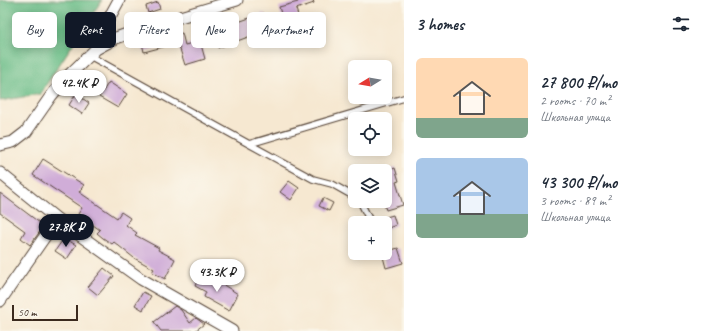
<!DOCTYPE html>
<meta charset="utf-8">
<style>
body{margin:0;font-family:Caveat,sans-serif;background:#f2f2f3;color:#1f2937;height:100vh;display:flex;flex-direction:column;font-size:15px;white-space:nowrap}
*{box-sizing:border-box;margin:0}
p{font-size:13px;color:#747a83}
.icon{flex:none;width:22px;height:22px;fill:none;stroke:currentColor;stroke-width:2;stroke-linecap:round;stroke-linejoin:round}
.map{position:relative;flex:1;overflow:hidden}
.side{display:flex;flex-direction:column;background:#fff;width:300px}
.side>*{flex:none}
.guide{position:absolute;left:12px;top:12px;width:332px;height:36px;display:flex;gap:8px}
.needle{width:26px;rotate:259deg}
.tools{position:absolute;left:348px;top:60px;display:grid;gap:8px}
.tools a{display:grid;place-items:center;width:44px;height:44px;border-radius:6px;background:#fff;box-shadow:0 2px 10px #0003;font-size:20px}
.scale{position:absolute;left:12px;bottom:10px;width:66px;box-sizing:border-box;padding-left:4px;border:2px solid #3b2a1e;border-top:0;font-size:11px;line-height:14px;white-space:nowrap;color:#3b2a1e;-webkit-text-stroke:3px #fbf7ec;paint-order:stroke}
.price{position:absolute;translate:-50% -34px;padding:0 9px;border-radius:14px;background:#fff;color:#222;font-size:13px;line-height:26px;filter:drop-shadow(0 1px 2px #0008)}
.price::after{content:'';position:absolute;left:50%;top:24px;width:12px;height:9px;margin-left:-6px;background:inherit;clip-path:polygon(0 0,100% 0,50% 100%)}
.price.current{background:#111827;color:#fff}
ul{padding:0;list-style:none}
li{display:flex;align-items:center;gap:12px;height:100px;padding:0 12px}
li span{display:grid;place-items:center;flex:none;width:112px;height:80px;border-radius:6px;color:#555}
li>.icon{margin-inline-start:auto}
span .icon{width:48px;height:48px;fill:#fffc;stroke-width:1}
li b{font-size:17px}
h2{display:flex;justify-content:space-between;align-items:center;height:48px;padding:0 12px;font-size:17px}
.chip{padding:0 14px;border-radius:6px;background:#fff;box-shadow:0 2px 10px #0003;font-size:14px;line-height:36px}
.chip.current{background:#111827;color:#fff}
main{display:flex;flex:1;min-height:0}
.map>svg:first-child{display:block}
</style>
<main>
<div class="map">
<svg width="404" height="331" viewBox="0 0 404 331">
<rect width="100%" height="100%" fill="#fbf7ec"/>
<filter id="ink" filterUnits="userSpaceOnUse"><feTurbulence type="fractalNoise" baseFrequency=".025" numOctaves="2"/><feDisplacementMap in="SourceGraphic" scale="8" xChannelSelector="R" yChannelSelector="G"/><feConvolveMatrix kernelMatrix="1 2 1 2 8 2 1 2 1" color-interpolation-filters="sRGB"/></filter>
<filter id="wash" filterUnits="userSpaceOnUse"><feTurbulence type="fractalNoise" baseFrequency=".012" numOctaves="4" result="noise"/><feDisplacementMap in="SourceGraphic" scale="16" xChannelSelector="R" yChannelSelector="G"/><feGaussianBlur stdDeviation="0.9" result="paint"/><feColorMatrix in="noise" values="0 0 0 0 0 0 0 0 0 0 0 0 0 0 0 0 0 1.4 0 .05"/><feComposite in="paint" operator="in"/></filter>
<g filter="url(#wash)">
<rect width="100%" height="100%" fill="#f6e8d1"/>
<path fill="#6dbe89" stroke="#547454" d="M0,0H102L40,94L0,101Z"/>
<g id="blocks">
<path fill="#d0add8" d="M297,0H313L314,3L296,9L300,22L285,27L279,7L298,2Z
M158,2L160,9L148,13L146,6Z
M264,13L270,29L218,48L213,33L239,25L238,22Z
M182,33L185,45L200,41L205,59L185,65L178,43L144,52L142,43Z
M109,82L127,94L118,108L99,97Z
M76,94L89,103L82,114L69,105Z
M43,159L84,185L79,192L117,218L121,212L130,218L126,225L137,233L135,235L159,248L158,250L175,259L165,279L152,272L154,269L134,258L114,242L112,244L103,238L97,233L100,230L78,214L82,208L33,175Z
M395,168L399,181L396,182L403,205L386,210L383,201H385V172Z
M289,181L299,188L291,200L280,192Z
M0,193L44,226L30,245L21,238L25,231L0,213Z
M323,198L333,203L329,211L319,206Z
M393,215L396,225L386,229L383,218Z
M64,238L76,245L67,259L55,251Z
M398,248L403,263L386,268L382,253Z
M104,268L114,276L98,295L88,287Z
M200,275L212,282L214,279L238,294L229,311L204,297L206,292L195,286Z
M143,292L151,296L143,310L135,305Z
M175,306L181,310L190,323L196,318L204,324L195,331H161L154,322Z"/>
</g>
</g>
<g filter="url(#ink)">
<use href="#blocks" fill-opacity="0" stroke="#574639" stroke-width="1"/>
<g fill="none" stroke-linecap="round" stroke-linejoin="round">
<g stroke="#574639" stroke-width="8">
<path id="service" d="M90,56L249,144L404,98
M249,144L313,179L332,184L355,197
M360,201L371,223"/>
</g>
<g stroke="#574639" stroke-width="13">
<path id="minor" d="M96,49L102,31L119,0
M0,145L13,142L26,132L51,96L65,79L96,49L116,38L150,26L237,0
M0,173L57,219L141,279L232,331
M0,301L57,219"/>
</g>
<use href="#service" stroke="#fff" stroke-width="5.5"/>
<use href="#minor" stroke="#fff" stroke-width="11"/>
</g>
</g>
</svg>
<div class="tools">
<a><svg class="needle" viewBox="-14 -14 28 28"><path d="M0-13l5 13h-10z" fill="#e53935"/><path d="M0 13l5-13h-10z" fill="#747a83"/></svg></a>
<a><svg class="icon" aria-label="locate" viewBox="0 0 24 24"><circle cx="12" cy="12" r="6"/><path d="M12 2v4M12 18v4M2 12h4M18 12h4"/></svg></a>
<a><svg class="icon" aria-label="layers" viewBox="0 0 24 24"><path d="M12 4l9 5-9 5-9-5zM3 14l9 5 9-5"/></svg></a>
<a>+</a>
</div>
<div class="scale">50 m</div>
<b class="price" style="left:79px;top:104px">42.4K ₽</b>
<b class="price current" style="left:66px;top:248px">27.8K ₽</b>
<b class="price" style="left:217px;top:293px">43.3K ₽</b>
<div class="guide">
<a class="chip">Buy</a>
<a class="chip current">Rent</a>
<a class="chip">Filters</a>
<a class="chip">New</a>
<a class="chip">Apartment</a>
</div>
</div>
<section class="side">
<h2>3 homes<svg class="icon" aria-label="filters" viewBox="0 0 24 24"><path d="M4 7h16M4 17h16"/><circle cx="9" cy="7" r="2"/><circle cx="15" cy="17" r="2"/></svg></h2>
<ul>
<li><span style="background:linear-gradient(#ffd9b3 75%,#7fa58c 0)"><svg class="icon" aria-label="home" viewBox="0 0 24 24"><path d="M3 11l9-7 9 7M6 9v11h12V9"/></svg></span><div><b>27 800 ₽/mo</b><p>2 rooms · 70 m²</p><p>Школьная улица</p></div></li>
<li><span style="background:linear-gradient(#a9c7e8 70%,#7fa58c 0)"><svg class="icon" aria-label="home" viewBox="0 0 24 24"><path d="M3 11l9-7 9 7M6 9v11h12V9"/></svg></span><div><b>43 300 ₽/mo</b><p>3 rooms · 89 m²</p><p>Школьная улица</p></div></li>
</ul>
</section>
</main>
